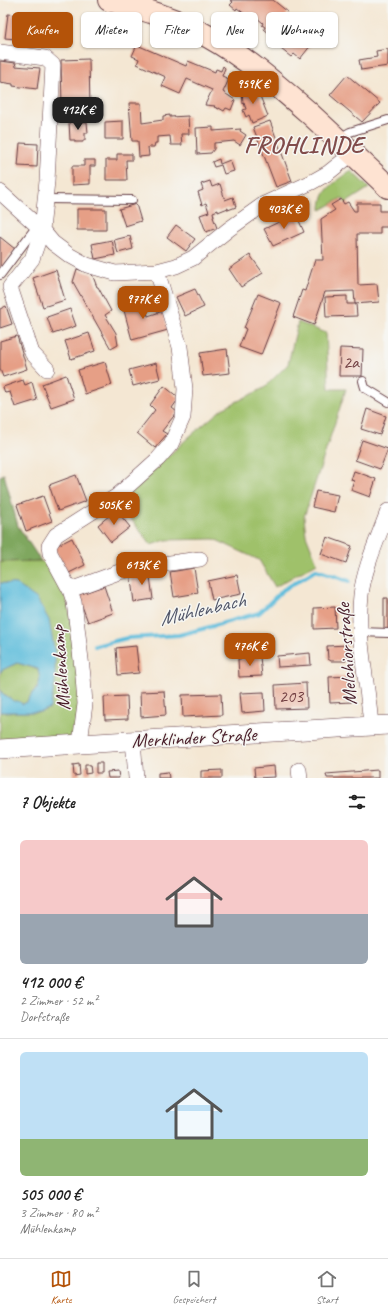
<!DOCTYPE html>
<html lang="de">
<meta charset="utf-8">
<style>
body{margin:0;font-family:Caveat,sans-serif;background:#f2f2f2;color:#222;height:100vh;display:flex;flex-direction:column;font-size:15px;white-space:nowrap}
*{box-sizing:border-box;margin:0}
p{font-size:13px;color:#767676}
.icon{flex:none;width:22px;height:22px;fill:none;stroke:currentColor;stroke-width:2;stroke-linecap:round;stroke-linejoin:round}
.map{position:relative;height:778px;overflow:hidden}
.details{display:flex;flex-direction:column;background:#fff;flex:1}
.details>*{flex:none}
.hud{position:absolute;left:12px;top:12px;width:364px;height:36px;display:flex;gap:8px}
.price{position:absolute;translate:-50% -34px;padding:0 9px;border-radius:8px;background:#b45309;color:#fff;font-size:13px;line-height:26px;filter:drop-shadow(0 1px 2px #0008)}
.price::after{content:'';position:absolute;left:50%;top:24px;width:12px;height:9px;margin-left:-6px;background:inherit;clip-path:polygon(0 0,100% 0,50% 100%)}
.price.on{background:#222;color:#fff}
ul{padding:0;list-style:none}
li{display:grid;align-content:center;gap:8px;height:212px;padding:0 20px}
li+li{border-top:1px solid #e0e0e0}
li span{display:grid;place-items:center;height:124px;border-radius:6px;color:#555}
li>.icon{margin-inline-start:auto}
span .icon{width:72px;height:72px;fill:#fffc;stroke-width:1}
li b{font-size:17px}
h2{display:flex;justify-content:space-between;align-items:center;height:48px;padding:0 20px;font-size:17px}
.chip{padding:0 14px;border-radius:6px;background:#fff;box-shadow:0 1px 3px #0004;font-size:14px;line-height:36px}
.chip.on{background:#b45309;color:#fff}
.menu{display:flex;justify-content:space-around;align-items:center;height:56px;border-top:1px solid #e0e0e0;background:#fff;font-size:11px;color:#767676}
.menu a{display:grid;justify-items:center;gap:2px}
.menu .on{color:#b45309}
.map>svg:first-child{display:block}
</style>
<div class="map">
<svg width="388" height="778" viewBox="0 0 388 778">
<rect width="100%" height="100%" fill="#f6f6f2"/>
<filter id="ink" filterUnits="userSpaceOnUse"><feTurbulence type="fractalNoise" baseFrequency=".025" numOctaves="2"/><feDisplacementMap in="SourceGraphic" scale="8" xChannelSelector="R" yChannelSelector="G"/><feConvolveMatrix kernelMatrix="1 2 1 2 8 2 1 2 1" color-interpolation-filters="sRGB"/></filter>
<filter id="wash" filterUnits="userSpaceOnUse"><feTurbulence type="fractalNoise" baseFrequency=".012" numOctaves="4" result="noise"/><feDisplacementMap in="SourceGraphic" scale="16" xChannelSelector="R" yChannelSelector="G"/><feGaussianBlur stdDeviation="0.9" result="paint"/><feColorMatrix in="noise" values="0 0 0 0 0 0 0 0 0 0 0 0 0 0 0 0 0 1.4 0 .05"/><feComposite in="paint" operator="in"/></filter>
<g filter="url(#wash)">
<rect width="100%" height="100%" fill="#f4e7d3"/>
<path fill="#9fc16a" stroke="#74704a" d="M351,171L369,188L346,203L342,198L321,210C321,188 335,183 351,171Z
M298,322L326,333L329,389H346L304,517L306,535L317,563L275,587L259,560L214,539L166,540L151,545L118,502L190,436L222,409L264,388L288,364Z
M41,561L61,573L83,676L76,737L0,742V712H40L50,708L16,584L0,583V562Z
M17,663L38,669C44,680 37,687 31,695C28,699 28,702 23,704C20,704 16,703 13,701C9,698 8,695 3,694L0,690V673L2,670Z"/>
<path fill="#7fa75e" stroke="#646344" d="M4,474L18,526L41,561L0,562V476Z"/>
<path fill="#5ebddc" stroke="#546e84" d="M0,583L16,584L37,599L49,620L55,654V683L50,708L40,712H0V690C3,696 9,696 13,701H18L23,704L27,702L33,692L37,689L40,680L38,669L17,663L2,670L0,673Z"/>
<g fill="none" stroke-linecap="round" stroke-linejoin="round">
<path stroke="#5ebddc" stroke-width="4" d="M95,646L127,638L179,635L206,628L259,613L283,590L316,570L349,581"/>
</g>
<g id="blocks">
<path fill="#e69f86" d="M230,0H273L288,12L286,14L292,19L290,22L300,31L302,29L315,40L300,59L294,54L291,57L281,49L282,47L274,40L277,37L271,32L270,34L264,29L265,27L262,25L263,23L256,17L255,19L248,13L246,15L237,8L236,10L230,5L233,2Z
M8,14L28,16L26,40L5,38Z
M137,45L186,66L188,61L215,72L216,69L221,71L223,66L225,68L222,76L229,79L223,92L235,100L231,110L226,108L224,111L219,108V109L214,107L215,106L205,105L212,90L187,79L180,94L162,86L166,77L137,64L139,59L132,56Z
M388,49V66L361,70L359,60L377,57L376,51Z
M89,59L90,109H62L61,60Z
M0,61L16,63L15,66L40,68L37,89L13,86V84L0,82Z
M347,75L380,103L362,122L330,95Z
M250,87L260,96L268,116L252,123L249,115L246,117L243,110L246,109L244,103L243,104L242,90Z
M129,103H141L142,123L163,120V116L170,115V117L188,116L189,134H181L182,145H171L170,136L157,137V143H155L154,147H148L149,156L139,157L138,141H132Z
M123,121V139H105V122Z
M270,121L292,181L276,187L253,127Z
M69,122H87L88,133H85V140H83V142H75V140H70Z
M213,127V131L241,129L240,131L246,135L240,145L234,141L214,143V149L211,153L197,154L196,128Z
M20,143L38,144L37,167L18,166Z
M117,154H132V160H126L127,180H106V160H117Z
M219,159L220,164L230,160L234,171L224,174L221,165L214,167L212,162Z
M84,160H95V166H90V184L72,185V166H84Z
M210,181L212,187L220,184L225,200L233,197L236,207L228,210V208L218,212V210L213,212L214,217H213L217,228L206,232L200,215L209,212L206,203L202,205L198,192L203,190L201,184Z
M341,199L344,204L348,202L354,211H357V203H380V211H388V227H380V234H357L358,285L377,284L379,302L355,304L354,291L325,292L314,325L293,317L302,290L305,291L315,260H323L321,219L335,210L331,205Z
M136,204L141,221L125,226L119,209Z
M77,209H106V230H77Z
M296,214L304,232L273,246L264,229Z
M176,225L195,239L186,251L167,237Z
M130,236L133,249L118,253L114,240Z
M0,237L15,249L0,269Z
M112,240L115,255L95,259L92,244Z
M250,255L263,273L241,287L229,269Z
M77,269L92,274L97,287H98L111,311L105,315L116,333L118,345L111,349L73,282Z
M56,270L65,300L43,307L33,278Z
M195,289L204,307L185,316L176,297Z
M258,294L281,303L261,355L239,347L246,329L244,328Z
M347,296V304H356L357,316L326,317L325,297Z
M142,297L148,316L163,311L168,330L132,340L122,303Z
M6,306L12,324L0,328V309Z
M70,309L76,326L53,334L47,317Z
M89,333L95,351L71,359L65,341Z
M17,336L27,369L3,377L0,369V341Z
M340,348L363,349L362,376H339Z
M227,349L230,373L203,376L200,353Z
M105,362L112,385L85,394L78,370Z
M156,363L160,379L133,386L129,370Z
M66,375L74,399L51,407L42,384Z
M23,380L25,385L32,382L37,400L15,407L10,392L5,393L3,387Z
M164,386L179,398L172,408L177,412L162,431L167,434L155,448L137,433L155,410L150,405Z
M367,409L386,416L380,435L361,429Z
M362,440L388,449L380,469L355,460Z
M354,471L376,479L370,497L351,490L354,481L351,480Z
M76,475L86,501L58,511L49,485Z
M316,491L338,495L334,512L312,507Z
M43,496L52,521L26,531L17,505Z
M116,510L130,527L111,542L98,525Z
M327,537L352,546L346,563L321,554Z
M72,538L85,565L67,574L54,547Z
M194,568L198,593L174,597L170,572Z
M149,569L153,599L134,602L130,572Z
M237,575L241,594L212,600L208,581Z
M104,586L113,613L88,622L78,595Z
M384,598H388V629H384Z
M335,607L336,628L314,629V608Z
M347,645L346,661H331L328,659L327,646Z
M136,646L139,673L118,675L116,648Z
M310,653L311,665L278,667L277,656Z
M260,657L262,676L239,677L238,659Z
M351,676L352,702L330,703L329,677Z
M306,683L307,708L276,709L275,685Z
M164,691L166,715L141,717L140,692Z
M264,692L265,711L242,713L240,693Z
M221,694L222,715L183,717L182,695Z
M127,696L128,719L105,720L104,697Z
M96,763H102V773H96Z
M79,764L80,775L74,776L73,765Z
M85,765H90L91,773L85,774Z
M274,766L275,777L255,778L254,768Z
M222,770V778H201V771Z
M378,770V778H327L326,774Z
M118,771L119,778H108L107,772Z
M168,772L169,778H158V773Z"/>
</g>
</g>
<g filter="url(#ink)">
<use href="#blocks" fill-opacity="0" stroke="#643d44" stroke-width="1"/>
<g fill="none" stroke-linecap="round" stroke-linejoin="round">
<g stroke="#643d44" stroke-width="10">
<path id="service" d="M338,139L350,132L388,120
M45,199L132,200
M0,275L37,226
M363,381L365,388L388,402
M360,632L388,633"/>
</g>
<g stroke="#643d44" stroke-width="16">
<path id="minor" d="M0,52L45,58L53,65L47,181L42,230L32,259L10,287L32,353L47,369
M0,192L42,230L53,243L69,255L87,265L115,273L157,271L176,266L193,258L229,229L264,204L312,182L328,173L353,153
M70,590L119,572L148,566L200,559
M371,726C368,682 356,639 361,595C364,568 379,536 388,511
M133,740L136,778
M80,743L85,704L83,676L74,602L70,590L50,553L49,546L56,535L117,496L158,459L171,444L183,417L185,389L180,347L157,271
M299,770L300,778"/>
</g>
<g stroke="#643d44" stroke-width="20">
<path id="tertiary" d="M0,749L388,725"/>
</g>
<g stroke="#643d44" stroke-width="24">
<path id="secondary" d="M109,0C143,9 178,19 209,37C245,57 277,85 308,112C335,137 362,162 388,187"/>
</g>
<use href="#service" stroke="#fff" stroke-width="8"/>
<use href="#minor" stroke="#fff" stroke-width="15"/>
<use href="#tertiary" stroke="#fff" stroke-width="19"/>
<use href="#secondary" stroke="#fee3d2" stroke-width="22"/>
</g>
</g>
<g text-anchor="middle" stroke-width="3" stroke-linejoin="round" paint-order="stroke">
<g font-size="18" fill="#713f42">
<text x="351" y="368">2a</text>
<text x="291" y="702">203</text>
</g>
<g font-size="20" fill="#4a1f2b" stroke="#f6f6f2">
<text transform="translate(346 654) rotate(-94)" y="7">Melchiorstraße</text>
<text transform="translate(60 668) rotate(-94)" y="7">Mühlenkamp</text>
<text transform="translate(194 737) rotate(-3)" y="7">Merklinder Straße</text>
</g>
<g font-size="21" font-style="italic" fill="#515669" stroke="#f6f6f2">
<text transform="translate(202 609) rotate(-13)" y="7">Mühlenbach</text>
</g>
<g font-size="24" font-weight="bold" letter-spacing="1" fill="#814c4b" stroke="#f6f6f2">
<text x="304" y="153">FROHLINDE</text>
</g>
</g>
</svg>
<b class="price" style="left:253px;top:105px">959K €</b>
<b class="price on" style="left:78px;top:131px">412K €</b>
<b class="price" style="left:284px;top:230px">403K €</b>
<b class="price" style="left:143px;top:320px">977K €</b>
<b class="price" style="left:114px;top:526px">505K €</b>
<b class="price" style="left:142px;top:586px">613K €</b>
<b class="price" style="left:250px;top:667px">476K €</b>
<div class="hud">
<a class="chip on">Kaufen</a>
<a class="chip">Mieten</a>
<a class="chip">Filter</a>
<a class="chip">Neu</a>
<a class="chip">Wohnung</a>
</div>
</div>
<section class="details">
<h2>7 Objekte<svg class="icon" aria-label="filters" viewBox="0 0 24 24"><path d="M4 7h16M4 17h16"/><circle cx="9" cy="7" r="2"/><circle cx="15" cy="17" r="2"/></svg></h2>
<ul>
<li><span style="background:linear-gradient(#f6c9c9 60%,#9aa5b1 0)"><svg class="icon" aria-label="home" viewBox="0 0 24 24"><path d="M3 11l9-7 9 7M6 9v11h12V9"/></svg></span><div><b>412 000 €</b><p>2 Zimmer · 52 m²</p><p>Dorfstraße</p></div></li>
<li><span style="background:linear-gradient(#bfe0f5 70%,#8fb573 0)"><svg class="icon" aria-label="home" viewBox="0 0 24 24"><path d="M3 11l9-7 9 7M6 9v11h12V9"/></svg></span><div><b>505 000 €</b><p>3 Zimmer · 80 m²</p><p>Mühlenkamp</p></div></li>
</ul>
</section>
<nav class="menu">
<a class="on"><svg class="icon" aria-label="map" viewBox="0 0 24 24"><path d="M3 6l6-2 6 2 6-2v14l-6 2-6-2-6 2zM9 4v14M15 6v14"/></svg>Karte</a>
<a><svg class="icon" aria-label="saved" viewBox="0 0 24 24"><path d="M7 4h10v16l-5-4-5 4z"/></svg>Gespeichert</a>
<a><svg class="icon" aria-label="home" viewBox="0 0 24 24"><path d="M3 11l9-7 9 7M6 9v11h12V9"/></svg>Start</a>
</nav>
